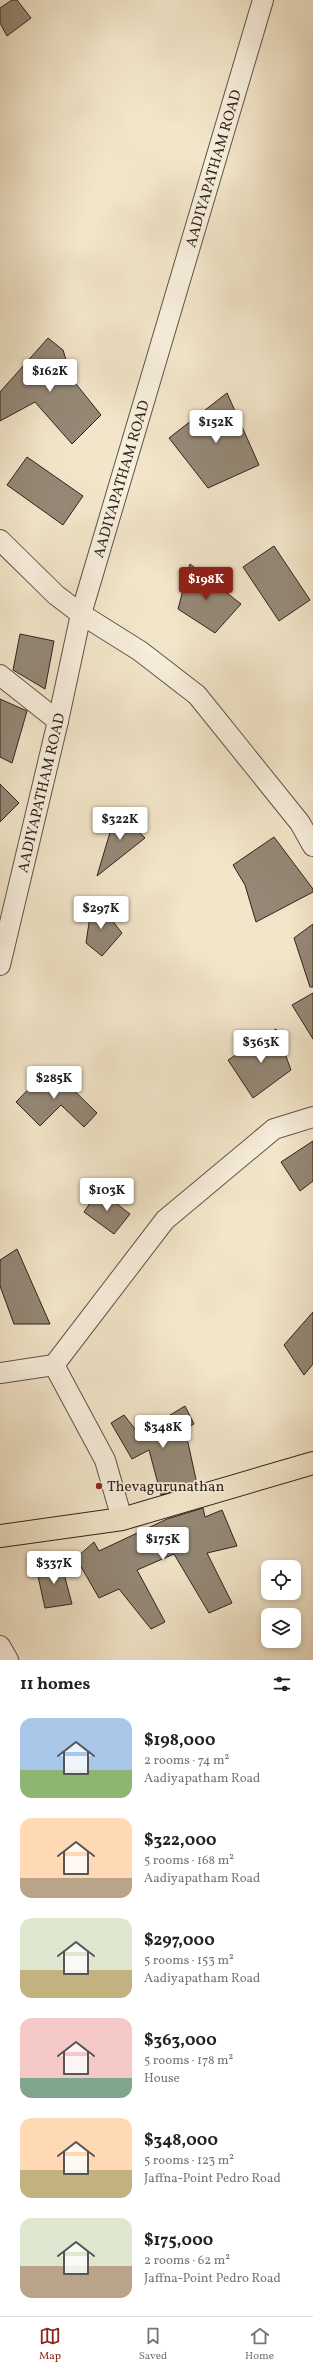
<!DOCTYPE html>
<meta charset="utf-8">
<style>
body{margin:0;font-family:Vollkorn,serif;background:#f6f6f6;color:#222;height:100vh;display:flex;flex-direction:column;font-size:15px;white-space:nowrap}
*{box-sizing:border-box;margin:0}
p{font-size:13px;color:#767676}
.icon{flex:none;width:22px;height:22px;fill:none;stroke:currentColor;stroke-width:2;stroke-linecap:round;stroke-linejoin:round}
.map{position:relative;height:1660px;overflow:hidden}
.drawer{display:flex;flex-direction:column;background:#fff;flex:1}
.drawer>*{flex:none}
.fabs{position:absolute;left:261px;top:1560px;display:grid;gap:8px}
.fabs a{display:grid;place-items:center;width:40px;height:40px;border-radius:8px;background:#fff;box-shadow:0 2px 6px #0003;font-size:20px}
.price{position:absolute;translate:-50% -34px;padding:0 9px;border-radius:4px;background:#fff;color:#222;font-size:13px;line-height:26px;filter:drop-shadow(0 1px 2px #0008)}
.price::after{content:'';position:absolute;left:50%;top:24px;width:12px;height:9px;margin-left:-6px;background:inherit;clip-path:polygon(0 0,100% 0,50% 100%)}
.price.current{background:#8f2418;color:#fff}
ul{padding:0;list-style:none}
li{display:flex;align-items:center;gap:12px;height:100px;padding:0 20px}
li span{display:grid;place-items:center;flex:none;width:112px;height:80px;border-radius:12px;color:#555}
li>.icon{margin-inline-start:auto}
span .icon{width:48px;height:48px;fill:#fffc;stroke-width:1}
li b{font-size:17px}
h2{display:flex;justify-content:space-between;align-items:center;height:48px;padding:0 20px;font-size:17px}
.tabs{display:flex;justify-content:space-around;align-items:center;height:56px;border-top:1px solid #e0e0e0;background:#fff;font-size:11px;color:#767676}
.tabs a{display:grid;justify-items:center;gap:2px}
.tabs .current{color:#8f2418}
.map>svg:first-child{display:block}
</style>
<div class="map">
<svg width="313" height="1660" viewBox="0 0 313 1660">
<rect width="100%" height="100%" fill="#f2e5c9"/>
<filter id="stains"><feTurbulence type="fractalNoise" baseFrequency=".005" numOctaves="4"/><feColorMatrix values="0 0 0 0 .2 0 0 0 0 .09 0 0 0 0 .02 0 0 0 .5 -.17"/></filter>
<radialGradient id="worn" r=".72"><stop offset=".6" stop-color="#630" stop-opacity="0"/><stop offset="1" stop-color="#630" stop-opacity=".3"/></radialGradient>
<path fill="#948876" stroke="#2e241d" d="M12,0H17L31,18L7,36L0,23V8Z
M48,338L63,350L72,379L101,415L72,444L35,402L0,421V392Z
M227,393L259,465L208,488L169,438Z
M27,457L83,496L63,525L7,485Z
M274,546L310,600L279,621L243,567Z
M190,564L241,604L215,633L178,609Z
M20,634L54,641L45,689L13,670Z
M0,699L27,711L12,763L0,757Z
M0,784L19,803L0,822Z
M117,809L145,838L97,876Z
M274,837L313,889V892L256,922L245,885L233,865Z
M93,896L122,933L102,956L86,943Z
M313,924V987H310L294,938Z
M313,993V1039L292,1005Z
M276,1029L291,1070L253,1098L228,1060Z
M50,1067L97,1113L84,1127L61,1105L40,1126L16,1102Z
M313,1141V1181L300,1191L281,1162Z
M99,1190L130,1214L114,1234L84,1212Z
M17,1249L50,1324H14L0,1286V1260Z
M313,1312V1364L304,1375L284,1345Z
M185,1406L194,1424L185,1429L197,1484L161,1495L149,1450L132,1459L111,1423L124,1415L139,1434Z
M203,1508L205,1517L222,1510L237,1546L207,1553L232,1603L209,1613L174,1554L137,1570L165,1622L151,1629L119,1589L99,1598L76,1558L94,1542L99,1551L167,1519Z
M60,1559L72,1604L45,1608L36,1567Z"/>
<g fill="none" stroke-linecap="round" stroke-linejoin="round">
<g stroke="#5f5448" stroke-width="22">
<g id="minor">
<path d="M0,540L56,595L81,614L140,651L197,695L300,823L313,846"/>
<path d="M0,675L58,721"/>
<path id="s1" d="M0,965L58,721L81,614L263,0"/>
<path d="M54,1365L105,1460L122,1519"/>
<path d="M0,1373L54,1365L165,1220L274,1129L313,1117"/>
<path d="M0,1646L8,1660"/>
</g>
</g>
<g stroke="#2e241d" stroke-width="24">
<path id="major" d="M0,1536L122,1519L313,1463"/>
</g>
<use href="#minor" stroke="#f7eedc" stroke-width="20"/>
<use href="#major" stroke="#f2e5c9" stroke-width="22"/>
</g>
<circle fill="#8f2418" stroke="#f7eedc" stroke-width="1.5" cx="99" cy="1486" r="4"/>
<g text-anchor="middle" stroke-width="3.5" stroke-linejoin="round" paint-order="stroke">
<g font-size="15" fill="#2e241d" stroke="#f7eedc">
<text dy="5" stroke="none"><textPath href="#s1" startOffset="825">AADIYAPATHAM ROAD</textPath></text>
<text dy="5" stroke="none"><textPath href="#s1" startOffset="501">AADIYAPATHAM ROAD</textPath></text>
<text dy="5" stroke="none"><textPath href="#s1" startOffset="177">AADIYAPATHAM ROAD</textPath></text>
</g>
<g font-size="15" fill="#2e241d" stroke="#f7eedc" text-anchor="start">
<text x="107" y="1491">Thevagurunathan</text>
</g>
</g>
<rect width="100%" height="100%" filter="url(#stains)"/>
<rect width="100%" height="100%" fill="url(#worn)"/>
</svg>
<div class="fabs">
<a><svg class="icon" aria-label="locate" viewBox="0 0 24 24"><circle cx="12" cy="12" r="6"/><path d="M12 2v4M12 18v4M2 12h4M18 12h4"/></svg></a>
<a><svg class="icon" aria-label="layers" viewBox="0 0 24 24"><path d="M12 4l9 5-9 5-9-5zM3 14l9 5 9-5"/></svg></a>
</div>
<b class="price" style="left:50px;top:393px">$162K</b>
<b class="price" style="left:216px;top:444px">$152K</b>
<b class="price current" style="left:206px;top:601px">$198K</b>
<b class="price" style="left:120px;top:841px">$322K</b>
<b class="price" style="left:101px;top:930px">$297K</b>
<b class="price" style="left:261px;top:1064px">$363K</b>
<b class="price" style="left:54px;top:1100px">$285K</b>
<b class="price" style="left:107px;top:1212px">$103K</b>
<b class="price" style="left:163px;top:1449px">$348K</b>
<b class="price" style="left:163px;top:1561px">$175K</b>
<b class="price" style="left:54px;top:1585px">$337K</b>
</div>
<section class="drawer">
<h2>11 homes<svg class="icon" aria-label="filters" viewBox="0 0 24 24"><path d="M4 7h16M4 17h16"/><circle cx="9" cy="7" r="2"/><circle cx="15" cy="17" r="2"/></svg></h2>
<ul>
<li><span style="background:linear-gradient(#a9c7e8 65%,#8fb573 0)"><svg class="icon" aria-label="home" viewBox="0 0 24 24"><path d="M3 11l9-7 9 7M6 9v11h12V9"/></svg></span><div><b>$198,000</b><p>2 rooms · 74 m²</p><p>Aadiyapatham Road</p></div></li>
<li><span style="background:linear-gradient(#ffd9b3 75%,#b9a48a 0)"><svg class="icon" aria-label="home" viewBox="0 0 24 24"><path d="M3 11l9-7 9 7M6 9v11h12V9"/></svg></span><div><b>$322,000</b><p>5 rooms · 168 m²</p><p>Aadiyapatham Road</p></div></li>
<li><span style="background:linear-gradient(#dfe7d0 65%,#c2b280 0)"><svg class="icon" aria-label="home" viewBox="0 0 24 24"><path d="M3 11l9-7 9 7M6 9v11h12V9"/></svg></span><div><b>$297,000</b><p>5 rooms · 153 m²</p><p>Aadiyapatham Road</p></div></li>
<li><span style="background:linear-gradient(#f6c9c9 75%,#7fa58c 0)"><svg class="icon" aria-label="home" viewBox="0 0 24 24"><path d="M3 11l9-7 9 7M6 9v11h12V9"/></svg></span><div><b>$363,000</b><p>5 rooms · 178 m²</p><p>House</p></div></li>
<li><span style="background:linear-gradient(#ffd9b3 65%,#c2b280 0)"><svg class="icon" aria-label="home" viewBox="0 0 24 24"><path d="M3 11l9-7 9 7M6 9v11h12V9"/></svg></span><div><b>$348,000</b><p>5 rooms · 123 m²</p><p>Jaffna-Point Pedro Road</p></div></li>
<li><span style="background:linear-gradient(#dfe7d0 60%,#b9a48a 0)"><svg class="icon" aria-label="home" viewBox="0 0 24 24"><path d="M3 11l9-7 9 7M6 9v11h12V9"/></svg></span><div><b>$175,000</b><p>2 rooms · 62 m²</p><p>Jaffna-Point Pedro Road</p></div></li>
</ul>
</section>
<nav class="tabs">
<a class="current"><svg class="icon" aria-label="map" viewBox="0 0 24 24"><path d="M3 6l6-2 6 2 6-2v14l-6 2-6-2-6 2zM9 4v14M15 6v14"/></svg>Map</a>
<a><svg class="icon" aria-label="saved" viewBox="0 0 24 24"><path d="M7 4h10v16l-5-4-5 4z"/></svg>Saved</a>
<a><svg class="icon" aria-label="home" viewBox="0 0 24 24"><path d="M3 11l9-7 9 7M6 9v11h12V9"/></svg>Home</a>
</nav>
